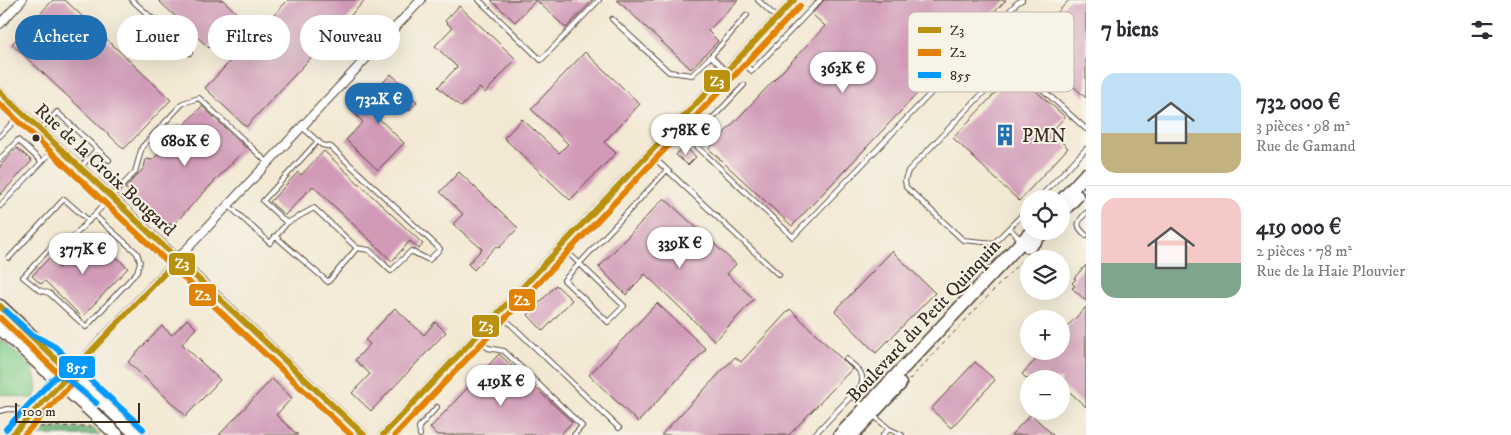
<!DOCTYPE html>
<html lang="fr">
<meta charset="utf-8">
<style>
body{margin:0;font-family:"IM FELL DW Pica",serif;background:#f2f2f3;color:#2b2b33;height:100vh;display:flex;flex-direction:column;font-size:19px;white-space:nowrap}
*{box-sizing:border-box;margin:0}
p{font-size:16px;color:#7c7c81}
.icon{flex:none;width:28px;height:28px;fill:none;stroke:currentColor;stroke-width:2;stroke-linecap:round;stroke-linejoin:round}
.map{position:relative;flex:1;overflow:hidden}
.side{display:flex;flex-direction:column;background:#fff;width:425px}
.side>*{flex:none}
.hud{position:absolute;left:15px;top:15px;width:475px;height:45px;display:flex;gap:10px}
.buttons{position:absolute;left:1020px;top:190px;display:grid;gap:10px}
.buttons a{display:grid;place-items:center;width:50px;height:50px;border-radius:50%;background:#fff;box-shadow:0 5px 20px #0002;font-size:25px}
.scale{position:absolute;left:15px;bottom:12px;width:125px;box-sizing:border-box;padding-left:5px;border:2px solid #3b2a1e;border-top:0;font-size:14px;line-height:18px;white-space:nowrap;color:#3b2a1e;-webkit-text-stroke:4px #f7f3e8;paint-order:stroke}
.price{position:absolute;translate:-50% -42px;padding:0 11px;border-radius:18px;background:#fff;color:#222;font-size:16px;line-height:32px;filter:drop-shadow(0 1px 2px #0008)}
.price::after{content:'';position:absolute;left:50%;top:30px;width:15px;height:11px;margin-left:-8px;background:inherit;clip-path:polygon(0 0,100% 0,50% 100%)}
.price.on{background:#1f6fb2;color:#fff}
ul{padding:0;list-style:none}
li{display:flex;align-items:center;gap:15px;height:125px;padding:0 15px}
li+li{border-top:1px solid #e1e1e2}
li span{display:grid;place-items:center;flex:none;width:140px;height:100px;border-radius:15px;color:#555}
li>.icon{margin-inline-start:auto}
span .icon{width:60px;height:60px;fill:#fffc;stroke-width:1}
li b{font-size:21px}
h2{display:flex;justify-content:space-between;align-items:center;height:60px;padding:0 15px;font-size:21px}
.pill{padding:0 18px;border-radius:22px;background:#fff;box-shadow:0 5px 20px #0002;font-size:18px;line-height:45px}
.pill.on{background:#1f6fb2;color:#fff}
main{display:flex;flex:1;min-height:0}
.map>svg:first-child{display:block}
</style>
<main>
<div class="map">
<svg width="1086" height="435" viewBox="0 0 1086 435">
<rect width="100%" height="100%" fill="#f7f3e8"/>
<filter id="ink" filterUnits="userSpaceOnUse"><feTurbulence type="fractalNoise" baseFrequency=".02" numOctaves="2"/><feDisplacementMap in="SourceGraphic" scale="10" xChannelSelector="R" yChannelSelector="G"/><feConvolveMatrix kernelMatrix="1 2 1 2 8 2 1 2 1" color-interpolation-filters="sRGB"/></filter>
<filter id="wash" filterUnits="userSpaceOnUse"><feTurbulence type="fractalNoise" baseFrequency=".0096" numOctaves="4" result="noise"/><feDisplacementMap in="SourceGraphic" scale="20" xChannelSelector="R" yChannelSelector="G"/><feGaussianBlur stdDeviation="1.12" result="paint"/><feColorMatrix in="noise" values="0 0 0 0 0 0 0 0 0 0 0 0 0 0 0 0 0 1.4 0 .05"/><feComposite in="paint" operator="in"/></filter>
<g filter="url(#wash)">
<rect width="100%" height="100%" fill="#f3e8d3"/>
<path fill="#82ce8c" stroke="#5e7c55" d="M0,341L6,343L33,368L37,389L34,399L0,394Z"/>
<path fill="#69b178" stroke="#526e4b" d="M93,428L100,435H31L37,429Z"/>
<g id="blocks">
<path fill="#d19bb8" d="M53,0H65L171,100L124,149L12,44Z
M158,0H223L240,16L209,48Z
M288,0H365L246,127L205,88Z
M491,0H593L566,28L536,0L515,22Z
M617,0H738L708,31L718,41L691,69Z
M824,0H1006L792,226L709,149L825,26L812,14Z
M1069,0H1086V98L1028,44Z
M459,6L516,59L485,93L479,88L461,107L438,87L457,67L435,46L452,28L445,21Z
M585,52L640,104L604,142L616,153L570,200L504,138L522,119L559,153L568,144L531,109Z
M1015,72L1065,117L1051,132L1068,148L1019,201L953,138Z
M391,74L400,82L399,84L417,102L409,111L390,93L372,112L404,143L378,170L346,140L363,122L354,113Z
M202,106L246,148L173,225L160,221L125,188L144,168L146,159L152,160L161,151L163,141L168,142L176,135L178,125L183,126Z
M684,146L696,157L688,165L676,155Z
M17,148L32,161L0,195V166Z
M324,151L423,244L419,249L410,241L392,261L313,186L285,215L270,202L298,172L301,175Z
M459,172L518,228L499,248L496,246L474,270L468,264L482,249L453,224L463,214L440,192Z
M664,198L736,264L727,274L754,299L715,341L645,274L626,295L599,267Z
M91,234L128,268L82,317L45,281L41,284L32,276L49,258L59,268Z
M892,251L935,293L876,353L835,311Z
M1086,265V301L1072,288L1075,286L1072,283L1076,279L1074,278Z
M556,285L572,300L543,331L528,315Z
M657,303L706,349L638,422L589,375Z
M1086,307V407L1061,384V379H1027L1022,374L1044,351H1061V333Z
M395,308L424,335L435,322L446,332L371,411L352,393L370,374L355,360L370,344L365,340Z
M790,309L852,369L789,435H661L735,357L741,362Z
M187,319L196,328L182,344L220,380L186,416L128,362L162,326L172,335Z
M499,354L572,422L560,435H437L430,428Z
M975,362L995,380L951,428L931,409Z
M272,379L292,398L276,415L298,435H219Z
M1031,414L1053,435H1011Z"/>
</g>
</g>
<g filter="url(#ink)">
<use href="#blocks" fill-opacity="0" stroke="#574639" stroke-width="1"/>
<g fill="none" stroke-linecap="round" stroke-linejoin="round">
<g stroke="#574639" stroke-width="6">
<path id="lane" d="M132,0L190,53
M479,0L541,60L599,0
M758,0L777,18
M612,19L669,72L692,75L711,56L747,15
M711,56L726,71
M738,59L752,71L820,0
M744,85L691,141L793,237L1017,3L1022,0
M687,112L704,127
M302,127L322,145L331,147L440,249L429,260L411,251L391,271L369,250L357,248
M40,130L57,112L109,160
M0,136L22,113
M649,153L779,275
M0,159L18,140L42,162
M80,168L97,149
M1038,199L1086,149
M228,205L270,243L287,223L314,208L357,248L328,282L275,236
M0,206L57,146
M1029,208L994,243L963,240L906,187L905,180L908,171L1006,69L1013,67L1020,69L1086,129
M1086,213C1077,222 1075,226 1086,235
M94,215L137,253L140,262L137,272L86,327L49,293L39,290L23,277L51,247L73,237L135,172L142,147L183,103L199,98L268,163
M287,223L263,201L318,141
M1009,228L1020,239
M561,246L624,306L608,322L564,280L667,170
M9,258L64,199L89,221
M499,313L619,428
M476,338L488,348L504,351L582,426L574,435
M853,396L864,407
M0,411L7,409L35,410
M873,415L889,429L902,435
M420,435L419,427L437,407
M814,435L861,386C866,372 856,368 846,359
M883,435L889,429"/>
</g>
<g stroke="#574639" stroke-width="10">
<path id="street" d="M0,24L22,0
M0,92L178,259L364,435
M12,435L421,0
M383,435L794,0"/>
</g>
<g stroke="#574639" stroke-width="15">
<path id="primary" d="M1061,201L1086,174
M1061,213L1077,196
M1029,247L1044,231
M0,306L137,435
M0,328L117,435
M840,435L1032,231
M852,435L900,384"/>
</g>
<path stroke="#574639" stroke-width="1" stroke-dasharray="4 4" stroke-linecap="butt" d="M88,375L90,364
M909,380L1025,257
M32,427L91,426"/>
<use href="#lane" stroke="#fff" stroke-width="4"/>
<use href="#street" stroke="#fff" stroke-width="8"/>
<use href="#primary" stroke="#fff" stroke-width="12"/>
<g stroke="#f7f3e8" stroke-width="10">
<path id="bus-1" d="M0,92L364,435
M0,306L70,373
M12,435L178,259
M383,435L794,0"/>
</g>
<g stroke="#f7f3e8" stroke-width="10">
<path id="bus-2" d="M0,104L351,435
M0,318L64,379
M24,435L76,379
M395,435L800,6"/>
</g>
<g stroke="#f7f3e8" stroke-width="10">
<path id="bus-3" d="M6,311L31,334L55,347L143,429
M6,429L54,378L58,376L65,377L96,403"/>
</g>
<use href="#bus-1" stroke="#ba910d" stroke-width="6"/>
<use href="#bus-2" stroke="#e28204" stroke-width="6"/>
<use href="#bus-3" stroke="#09f" stroke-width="6"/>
</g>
</g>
<defs>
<g id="building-bare" transform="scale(1.725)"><path d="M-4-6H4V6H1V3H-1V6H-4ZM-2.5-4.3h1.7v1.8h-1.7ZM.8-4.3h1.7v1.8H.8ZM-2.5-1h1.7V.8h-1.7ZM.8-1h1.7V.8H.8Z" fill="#1f6fb2" stroke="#f7f3e8" stroke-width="2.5" paint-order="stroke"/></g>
</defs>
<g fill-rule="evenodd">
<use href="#building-bare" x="1005" y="135"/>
</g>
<circle fill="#3b2a1e" stroke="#f7f3e8" stroke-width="2" cx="36" cy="138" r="4.5"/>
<g text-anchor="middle" stroke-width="4" stroke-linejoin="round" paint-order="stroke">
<g font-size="19" fill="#3b2a1e" stroke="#f7f3e8" text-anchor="start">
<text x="1022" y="142">PMN</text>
</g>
<g font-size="19" fill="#3b2a1e" stroke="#f7f3e8">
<text transform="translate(106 169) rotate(43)" y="7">Rue de la Croix Bougard</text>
<text transform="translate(923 320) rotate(-47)" y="7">Boulevard du Petit Quinquin</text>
</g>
</g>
<rect x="908" y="12" width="166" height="80" rx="8" fill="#f7f3e8" stroke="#bfb7ab" stroke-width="1"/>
<rect x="918" y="27" width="23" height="6" fill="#ba910d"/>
<rect x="918" y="49" width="23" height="7" fill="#e28204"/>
<rect x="918" y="72" width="23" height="6" fill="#09f"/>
<g font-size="14" fill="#3b2a1e">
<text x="950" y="35">Z3</text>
<text x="950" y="57">Z2</text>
<text x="950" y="80">855</text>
</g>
<g stroke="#f7f3e8" stroke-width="2">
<rect x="703" y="69" width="28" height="24" rx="5" fill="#ba910d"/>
<rect x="168" y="252" width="28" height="24" rx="5" fill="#ba910d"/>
<rect x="188" y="283" width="29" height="24" rx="5" fill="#e28204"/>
<rect x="508" y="288" width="28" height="24" rx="5" fill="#e28204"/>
<rect x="471" y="314" width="29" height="24" rx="5" fill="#ba910d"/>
<rect x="58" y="355" width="38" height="24" rx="5" fill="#09f"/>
</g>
<g font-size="14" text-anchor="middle" font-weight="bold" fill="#fff">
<text x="717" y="86">Z3</text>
<text x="182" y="268">Z3</text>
<text x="203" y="300">Z2</text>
<text x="522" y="305">Z2</text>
<text x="486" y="331">Z3</text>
<text x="77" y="372">855</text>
</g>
</svg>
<div class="buttons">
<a><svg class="icon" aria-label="locate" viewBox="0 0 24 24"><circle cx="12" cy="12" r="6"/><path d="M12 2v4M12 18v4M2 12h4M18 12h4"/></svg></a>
<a><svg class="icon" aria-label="layers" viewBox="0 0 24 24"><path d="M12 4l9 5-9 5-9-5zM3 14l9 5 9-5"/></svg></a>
<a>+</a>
<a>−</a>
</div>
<div class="scale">100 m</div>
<b class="price" style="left:843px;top:94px">363K €</b>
<b class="price on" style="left:379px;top:125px">732K €</b>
<b class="price" style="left:686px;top:156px">578K €</b>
<b class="price" style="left:185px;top:167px">680K €</b>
<b class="price" style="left:680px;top:269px">339K €</b>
<b class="price" style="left:83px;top:275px">377K €</b>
<b class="price" style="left:501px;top:407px">419K €</b>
<div class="hud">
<a class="pill on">Acheter</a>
<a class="pill">Louer</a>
<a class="pill">Filtres</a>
<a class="pill">Nouveau</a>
</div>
</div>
<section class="side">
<h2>7 biens<svg class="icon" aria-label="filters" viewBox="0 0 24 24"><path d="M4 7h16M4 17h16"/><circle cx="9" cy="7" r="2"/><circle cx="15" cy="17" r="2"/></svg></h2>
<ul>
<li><span style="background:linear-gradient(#bfe0f5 60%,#c2b280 0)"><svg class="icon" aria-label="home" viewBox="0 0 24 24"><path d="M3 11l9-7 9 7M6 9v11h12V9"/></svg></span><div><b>732 000 €</b><p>3 pièces · 98 m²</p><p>Rue de Gamand</p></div></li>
<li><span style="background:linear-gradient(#f6c9c9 65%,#7fa58c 0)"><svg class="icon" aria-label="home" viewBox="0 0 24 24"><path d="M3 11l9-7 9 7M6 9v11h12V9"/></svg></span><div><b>419 000 €</b><p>2 pièces · 78 m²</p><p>Rue de la Haie Plouvier</p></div></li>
</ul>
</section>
</main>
